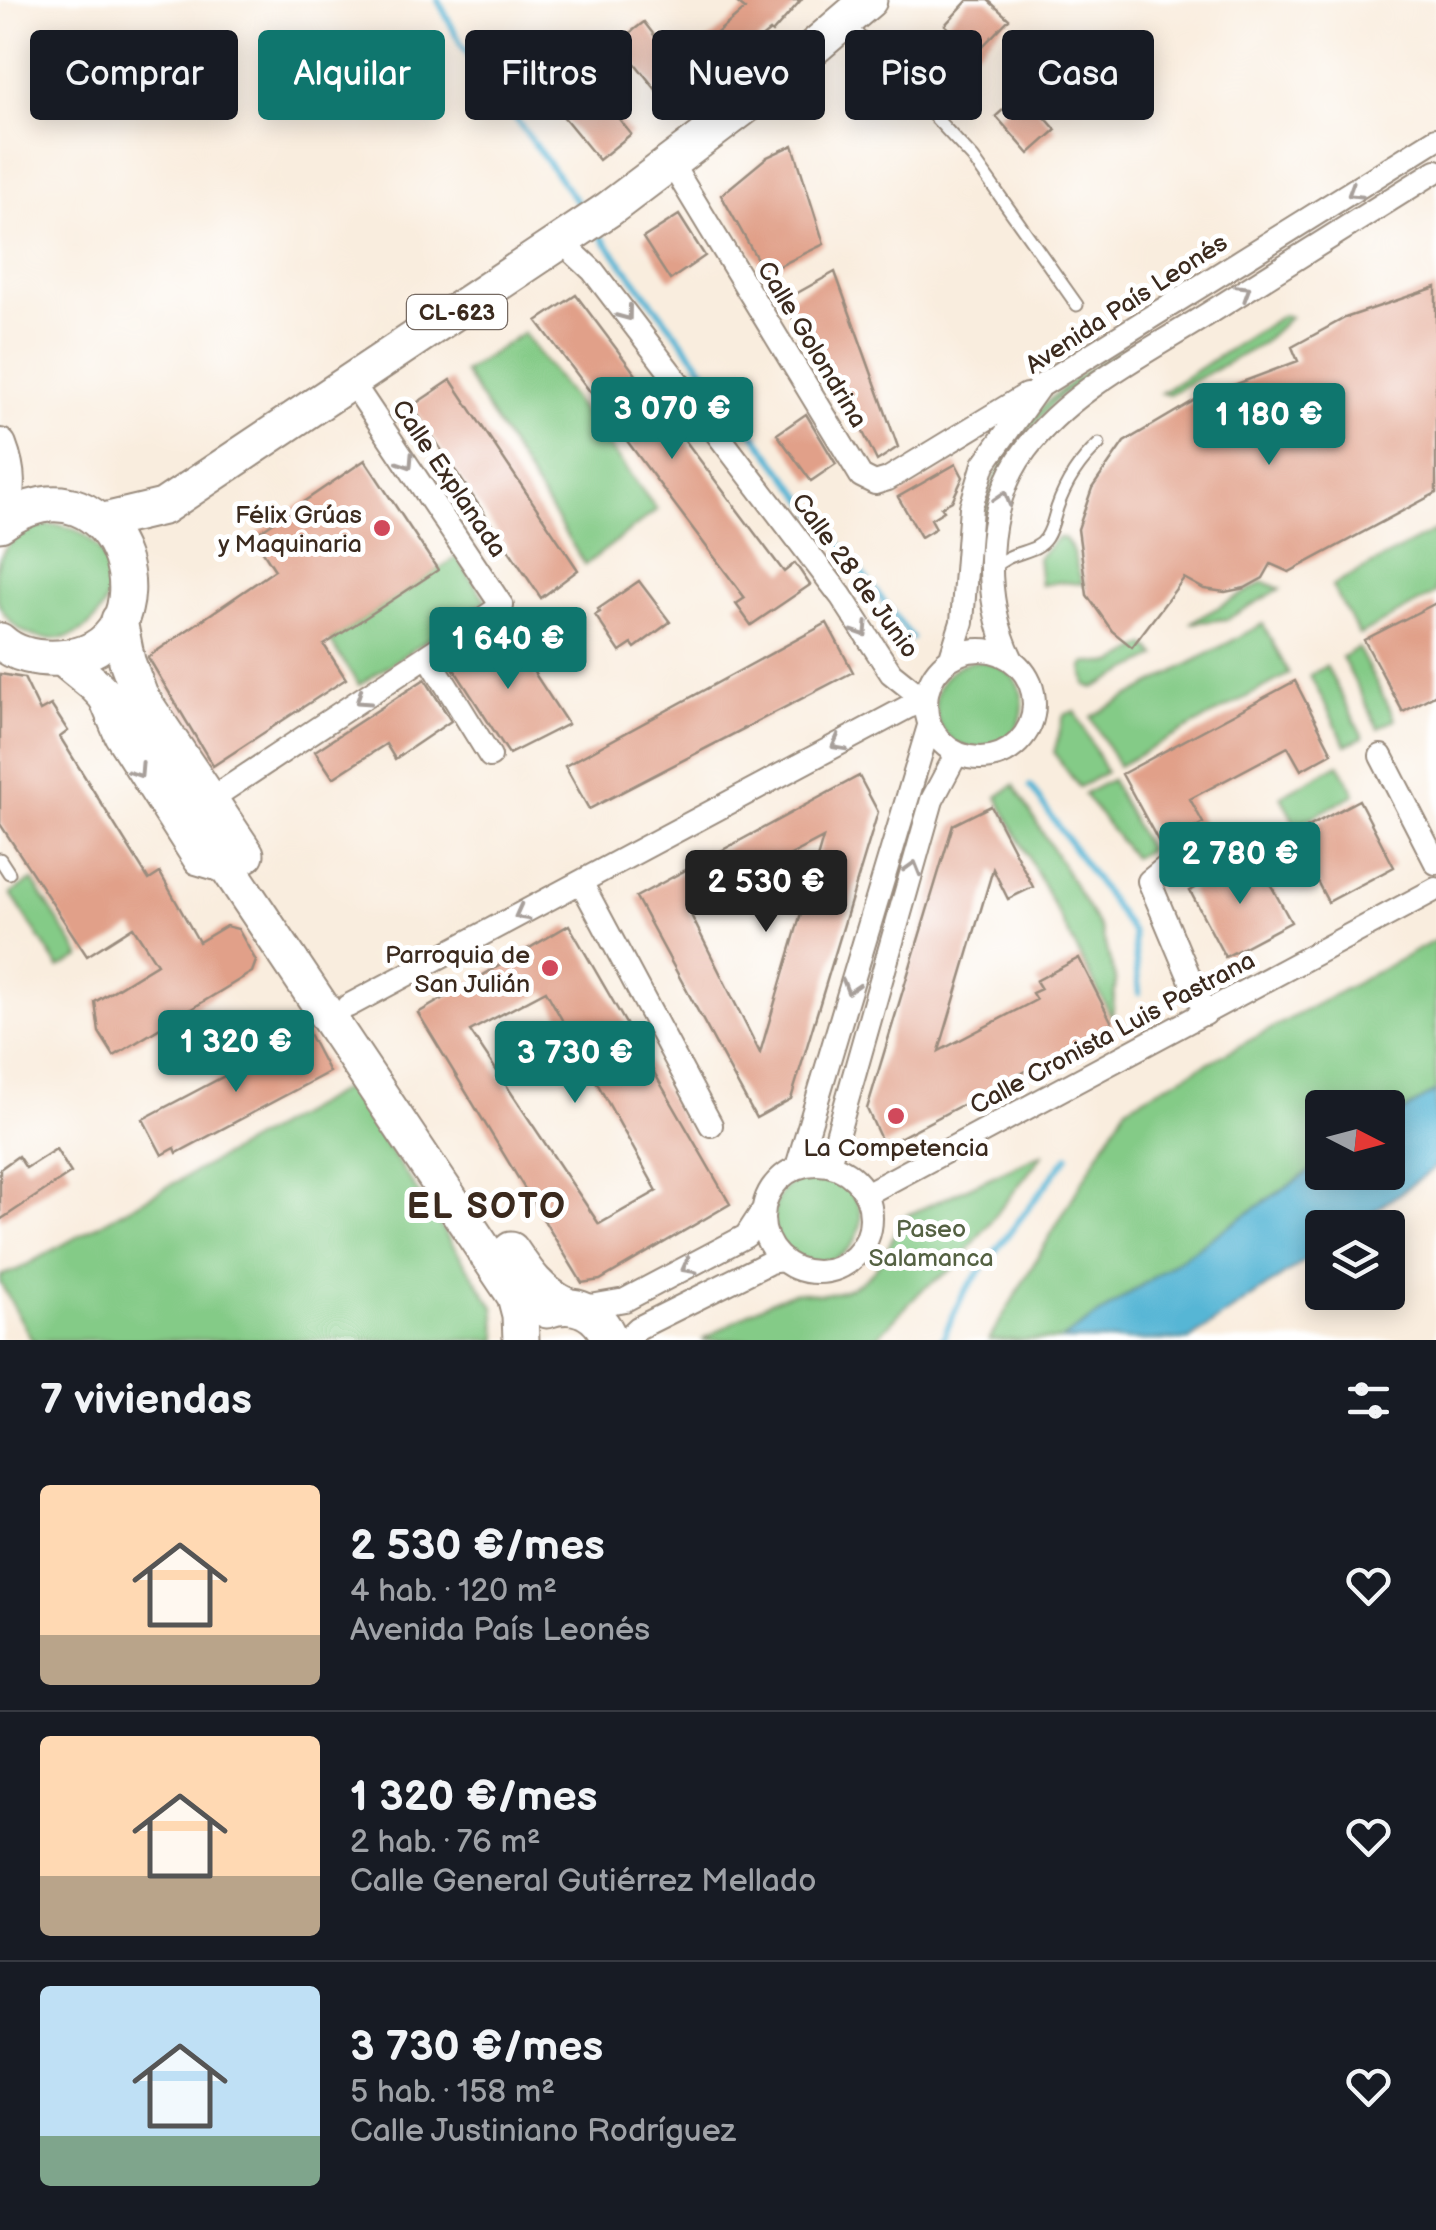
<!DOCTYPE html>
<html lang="es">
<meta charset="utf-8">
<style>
body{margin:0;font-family:"Balsamiq Sans",sans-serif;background:#242831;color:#f1f3f6;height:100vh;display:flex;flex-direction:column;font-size:38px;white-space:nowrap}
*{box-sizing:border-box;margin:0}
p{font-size:32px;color:#9ea1a6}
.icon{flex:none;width:55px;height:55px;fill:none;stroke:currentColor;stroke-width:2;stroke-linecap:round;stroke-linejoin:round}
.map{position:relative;height:1340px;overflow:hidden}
.drawer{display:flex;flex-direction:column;background:#171b24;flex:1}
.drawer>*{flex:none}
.banner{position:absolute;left:30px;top:30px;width:1378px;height:90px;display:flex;gap:20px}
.needle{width:65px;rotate:96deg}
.tools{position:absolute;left:1305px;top:1090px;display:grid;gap:20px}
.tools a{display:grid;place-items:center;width:100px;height:100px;border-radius:10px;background:#171b24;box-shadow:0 5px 25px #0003;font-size:50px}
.price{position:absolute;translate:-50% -85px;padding:0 22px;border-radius:10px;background:#0f766e;color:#fff;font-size:32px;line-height:65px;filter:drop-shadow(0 2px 5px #0008)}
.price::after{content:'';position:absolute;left:50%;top:60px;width:30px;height:22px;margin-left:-15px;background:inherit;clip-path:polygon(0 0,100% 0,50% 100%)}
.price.current{background:#222;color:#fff}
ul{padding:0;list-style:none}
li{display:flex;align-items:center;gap:30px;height:250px;padding:0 40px}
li+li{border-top:2px solid #363941}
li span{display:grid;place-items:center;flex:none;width:280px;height:200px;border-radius:10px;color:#555}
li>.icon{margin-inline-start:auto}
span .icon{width:120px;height:120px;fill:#fffc;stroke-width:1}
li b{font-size:42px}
h2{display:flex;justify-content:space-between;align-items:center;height:120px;padding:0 40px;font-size:42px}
.tag{padding:0 35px;border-radius:10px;background:#171b24;box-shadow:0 5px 25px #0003;font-size:35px;line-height:90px}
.tag.current{background:#0f766e;color:#fff}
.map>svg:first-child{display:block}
</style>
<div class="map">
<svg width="1436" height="1340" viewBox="0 0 1436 1340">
<rect width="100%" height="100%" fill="#fff"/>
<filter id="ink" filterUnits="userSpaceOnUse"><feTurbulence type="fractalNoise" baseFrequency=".01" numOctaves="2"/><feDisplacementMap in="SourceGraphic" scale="20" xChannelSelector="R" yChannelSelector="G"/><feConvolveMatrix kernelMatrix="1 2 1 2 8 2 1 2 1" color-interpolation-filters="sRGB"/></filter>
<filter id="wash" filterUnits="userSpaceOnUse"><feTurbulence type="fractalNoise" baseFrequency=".0048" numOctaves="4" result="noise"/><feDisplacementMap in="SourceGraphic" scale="40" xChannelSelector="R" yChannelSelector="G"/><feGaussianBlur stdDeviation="2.25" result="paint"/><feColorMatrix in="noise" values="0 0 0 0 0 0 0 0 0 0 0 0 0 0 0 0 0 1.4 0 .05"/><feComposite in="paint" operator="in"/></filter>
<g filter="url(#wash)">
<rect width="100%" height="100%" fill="#f9edde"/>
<path fill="#84cb87" stroke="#607a52" stroke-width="2.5" d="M1283,315L1290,317L1260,345L1169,394L1161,393Z
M523,333L657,510L585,565L464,372Z
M1143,337L1144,341L1061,395L1020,440L981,581H977C980,453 1034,395 1143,337Z
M-5 582a57 57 0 1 1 114 0a57 57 0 1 1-114 0Z
M1436,530V593L1359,635L1332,586Z
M1057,538H1064C1075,548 1076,570 1083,584L1060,582L1041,585L1038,558Z
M457,557L486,601L359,685L330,641Z
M1264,582L1280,589L1227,619L1190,623Z
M1263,624L1289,674L1118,766L1091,717Z
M1146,645L1157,656L1094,688L1086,685L1083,667L1086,663H1114Z
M1358,648L1395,719L1378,728L1342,657Z
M935 705a44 44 0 1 1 88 0a44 44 0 1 1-88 0Z
M1326,666L1363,737L1346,745L1310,675Z
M1075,711L1106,772L1079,787L1054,753L1064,715Z
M1339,764L1355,794L1296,826L1281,796Z
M1111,780L1148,850L1133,858L1084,794Z
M1014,785L1101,930L1116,981L1112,1017L997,797Z
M32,880L81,957L59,968L11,894Z
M1436,940V1091L1388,1122V1108H1322V1163L1061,1340H989L1126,1107Z
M348,1087L494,1307L498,1340H32L0,1282V1276L17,1270Z
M1044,1153L954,1268L923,1289L874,1340H702C726,1327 767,1300 792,1293C800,1291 813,1295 822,1294C868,1292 887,1259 899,1219Z
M773 1218a44 44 0 1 1 88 0a44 44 0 1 1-88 0Z"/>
<path fill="#56b6d5" stroke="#48707a" stroke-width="2.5" d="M1436,1091V1167L1352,1227L1322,1228V1249L1189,1340H1061L1322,1163V1172H1388V1122Z"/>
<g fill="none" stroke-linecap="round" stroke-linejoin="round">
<path stroke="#56b6d5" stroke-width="6" d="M438,0L461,44L585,213
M597,231L912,638
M1030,786L1133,933L1139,993
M942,1340L963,1294L1068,1156"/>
</g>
<g id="blocks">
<path fill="#e1a089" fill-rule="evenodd" d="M734,0H801L772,33L770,31L732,62L730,60L722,67L704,44L745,9Z
M968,0H988L1009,19L976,53L945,25Z
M644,22L664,48L661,51L691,87L669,106L618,42Z
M577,66L631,134L599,160L544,93Z
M1023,92L1056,130L1029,154L996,116Z
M793,145L824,244L765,273L721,195L767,157Z
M679,215L705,256L670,280L643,238Z
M835,272L898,447L877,461L860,426L814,350L811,352L783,301Z
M1436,287V493L1289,572L1271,564L1263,578L1245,588L1225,592L1204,589L1184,578L1132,647L1112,631L1087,595L1078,529L1092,488L1124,442L1197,399L1298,361L1292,347L1345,318Z
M576,295L784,572L795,563L810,585L751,625L736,604L745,598L537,321Z
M451,380L578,570L541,598L412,406Z
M806,414L836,464L811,481L777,434Z
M365,460L438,570L324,645L346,679L213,766L148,657L275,570L253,536Z
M956,464L963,477L952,501L941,507L944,511L931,519L936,528L921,537L898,497Z
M639,581L670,622L635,648L632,644L620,652L595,615L600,612L598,609Z
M1436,603V694L1403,712L1364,640Z
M827,623L853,672L589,809L565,766Z
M504,627L568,724L509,754L450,663Z
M0,674L24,678L40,711L51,705L68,731L60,737L149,880L160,873L199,942L226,926L238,929L256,961L252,972L114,1056L99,1032L95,1002L157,964L133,927L87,956L0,824Z
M425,679L451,721L395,759L386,744L333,778L315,751Z
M1295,681L1332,753L1301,770L1288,747L1190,799L1203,823L1161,846L1122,774Z
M859,776L878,812L791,1099L756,1118L636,897ZM823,838L760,1053L688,909Z
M1359,800L1394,867L1328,902L1293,835Z
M991,806L1033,887L1008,899L993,869L939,1051L1036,1000L1032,993L1041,989L1036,981L1079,958L1113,1025L884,1146L867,1109L953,825Z
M1255,856L1291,922L1225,957L1190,891Z
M569,925L730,1204L600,1280L582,1283L418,1013ZM546,991L657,1191L599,1224L470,1031Z
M308,1032L329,1072L177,1153L175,1148L162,1155L143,1119Z
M56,1149L71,1173L0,1220V1169L18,1156L26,1168Z"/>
</g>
</g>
<g filter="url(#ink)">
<use href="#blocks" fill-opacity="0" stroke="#9a8c7e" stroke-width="2.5"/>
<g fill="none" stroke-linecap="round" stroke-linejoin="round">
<g stroke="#9a8c7e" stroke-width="15">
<path id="service" d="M849,25L973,158L1077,305
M994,568C1011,549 1035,555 1046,538C1052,529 1054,518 1057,508C1066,482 1079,462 1099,444
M0,859L9,873"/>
</g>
<g stroke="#9a8c7e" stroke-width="26">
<path id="minor" d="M671,163L861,476L875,483L888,479L1026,395
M561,241L593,271L841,596L891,673L926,701
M926 704a54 54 0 1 1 108 0a54 54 0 1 1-108 0Z
M428,656L490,756
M951,657L962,622L971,507L984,464L1039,387L1436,139
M1012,660C981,599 983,505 1026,449C1070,391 1142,355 1203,317C1281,268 1358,220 1436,171
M101,701L116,737L196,863L230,873
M1381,756L1436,863
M211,799L502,606L352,382
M1193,855L1165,868L1149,881L1205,1014
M581,882L711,1125
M348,1006L908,707L926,701
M763 1218a54 54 0 1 1 108 0a54 54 0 1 1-108 0Z
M829,1164L932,800L957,753
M797,1167L929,726
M866,1194L1436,889
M579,1308L625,1300L746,1236L763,1210
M625,1340L638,1328L770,1262L783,1260"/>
</g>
<g stroke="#9a8c7e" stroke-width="36">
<path id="secondary" d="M0,445C10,471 11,491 0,517"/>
</g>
<g stroke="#9a8c7e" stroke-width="39">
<path id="primary" d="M100,522L163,507L609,209L744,107L869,0
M0,524C122,438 183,654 58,658C38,659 15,655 0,641
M119,620L127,661L140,696L246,854
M62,658L94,684L129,720L515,1296L520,1315L521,1340
M511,1250C527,1274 539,1292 565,1305
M547,1310C575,1300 599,1312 610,1340"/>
</g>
<use href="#service" stroke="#fff" stroke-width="11"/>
<use href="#minor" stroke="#fff" stroke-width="22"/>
<use href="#secondary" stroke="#fff" stroke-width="32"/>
<use href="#primary" stroke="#fff" stroke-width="35"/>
</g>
<defs><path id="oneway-chevron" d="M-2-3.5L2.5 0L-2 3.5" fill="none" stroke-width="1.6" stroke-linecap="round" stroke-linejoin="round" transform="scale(2.5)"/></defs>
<g stroke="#a79f9a">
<use href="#oneway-chevron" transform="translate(1354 192) rotate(148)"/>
<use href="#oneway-chevron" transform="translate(1244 291) rotate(-32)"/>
<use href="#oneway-chevron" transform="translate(626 314) rotate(53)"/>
<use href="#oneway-chevron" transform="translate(407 462) rotate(57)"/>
<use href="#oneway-chevron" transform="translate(1003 498) rotate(-73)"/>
<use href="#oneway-chevron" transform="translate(862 630) rotate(57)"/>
<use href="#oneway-chevron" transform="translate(362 699) rotate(146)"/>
<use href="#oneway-chevron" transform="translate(838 744) rotate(152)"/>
<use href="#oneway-chevron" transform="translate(138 771) rotate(57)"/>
<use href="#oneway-chevron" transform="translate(913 868) rotate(-74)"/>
<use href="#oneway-chevron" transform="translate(521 914) rotate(152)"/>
<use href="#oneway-chevron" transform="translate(850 987) rotate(107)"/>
<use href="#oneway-chevron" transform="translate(688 1267) rotate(152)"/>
</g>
</g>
<g fill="#d1495b" stroke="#fff" stroke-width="4">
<circle cx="382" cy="528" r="10"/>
<circle cx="550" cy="968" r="10"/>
<circle cx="896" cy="1116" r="10"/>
</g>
<g text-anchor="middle" stroke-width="10" stroke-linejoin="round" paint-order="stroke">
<rect fill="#fff" stroke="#766a62" stroke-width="2.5" x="407" y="295" width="100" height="34" rx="8"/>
<g font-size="22" font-weight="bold" fill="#3b2a1e">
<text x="457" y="320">CL-623</text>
</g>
<g font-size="25" fill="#3b2a1e" stroke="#fff">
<text transform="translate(1126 303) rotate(-33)" y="9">Avenida País Leonés</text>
<text transform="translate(813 344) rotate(59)" y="9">Calle Golondrina</text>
<text transform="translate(450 478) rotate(56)" y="9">Calle Explanada</text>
<text transform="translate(856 575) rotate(54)" y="9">Calle 28 de Junio</text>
<text transform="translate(1112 1032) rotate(-28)" y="9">Calle Cronista Luis Pastrana</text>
</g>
<g font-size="25" fill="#3b2a1e" stroke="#fff" text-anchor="end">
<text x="362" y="523">Félix Grúas<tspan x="362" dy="29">y Maquinaria</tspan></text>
<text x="530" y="963">Parroquia de<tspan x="530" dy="29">San Julián</tspan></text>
<text x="896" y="1156" text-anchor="middle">La Competencia</text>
</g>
<g font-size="25" fill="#556243" stroke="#fff">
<text x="931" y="1237">Paseo<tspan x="931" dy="29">Salamanca</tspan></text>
</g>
<g font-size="35" font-weight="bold" letter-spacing="2.5" fill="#3b2a1e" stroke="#fff">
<text x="487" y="1218">EL SOTO</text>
</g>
</g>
</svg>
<div class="tools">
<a><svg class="needle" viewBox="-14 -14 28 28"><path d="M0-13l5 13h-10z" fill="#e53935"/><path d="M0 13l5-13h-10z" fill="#9ea1a6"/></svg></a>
<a><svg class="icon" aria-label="layers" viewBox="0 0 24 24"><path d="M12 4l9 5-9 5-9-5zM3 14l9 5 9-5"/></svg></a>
</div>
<b class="price" style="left:672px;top:462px">3 070 €</b>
<b class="price" style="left:1269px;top:468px">1 180 €</b>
<b class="price" style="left:508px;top:692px">1 640 €</b>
<b class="price" style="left:1240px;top:907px">2 780 €</b>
<b class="price current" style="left:766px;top:935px">2 530 €</b>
<b class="price" style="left:236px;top:1095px">1 320 €</b>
<b class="price" style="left:575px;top:1106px">3 730 €</b>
<div class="banner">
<a class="tag">Comprar</a>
<a class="tag current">Alquilar</a>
<a class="tag">Filtros</a>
<a class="tag">Nuevo</a>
<a class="tag">Piso</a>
<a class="tag">Casa</a>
</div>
</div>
<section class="drawer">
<h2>7 viviendas<svg class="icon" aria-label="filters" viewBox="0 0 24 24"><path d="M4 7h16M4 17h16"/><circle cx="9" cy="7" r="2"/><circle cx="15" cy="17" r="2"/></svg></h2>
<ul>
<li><span style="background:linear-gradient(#ffd9b3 75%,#b9a48a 0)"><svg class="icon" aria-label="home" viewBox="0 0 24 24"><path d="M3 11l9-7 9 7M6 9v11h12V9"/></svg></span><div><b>2 530 €/mes</b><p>4 hab. · 120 m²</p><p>Avenida País Leonés</p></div><svg class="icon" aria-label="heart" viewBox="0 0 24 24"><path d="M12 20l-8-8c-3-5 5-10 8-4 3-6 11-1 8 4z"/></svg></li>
<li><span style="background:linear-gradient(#ffd9b3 70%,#b9a48a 0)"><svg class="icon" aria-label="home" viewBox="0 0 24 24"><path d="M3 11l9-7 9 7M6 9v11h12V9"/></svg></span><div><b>1 320 €/mes</b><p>2 hab. · 76 m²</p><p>Calle General Gutiérrez Mellado</p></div><svg class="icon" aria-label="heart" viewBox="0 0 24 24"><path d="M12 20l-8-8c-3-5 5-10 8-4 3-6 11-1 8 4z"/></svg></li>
<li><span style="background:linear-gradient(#bfe0f5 75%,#7fa58c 0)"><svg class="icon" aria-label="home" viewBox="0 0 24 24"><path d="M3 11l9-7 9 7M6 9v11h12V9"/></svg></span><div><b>3 730 €/mes</b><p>5 hab. · 158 m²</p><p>Calle Justiniano Rodríguez</p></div><svg class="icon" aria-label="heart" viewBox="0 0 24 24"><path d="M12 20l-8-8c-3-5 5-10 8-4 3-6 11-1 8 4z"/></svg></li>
</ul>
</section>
